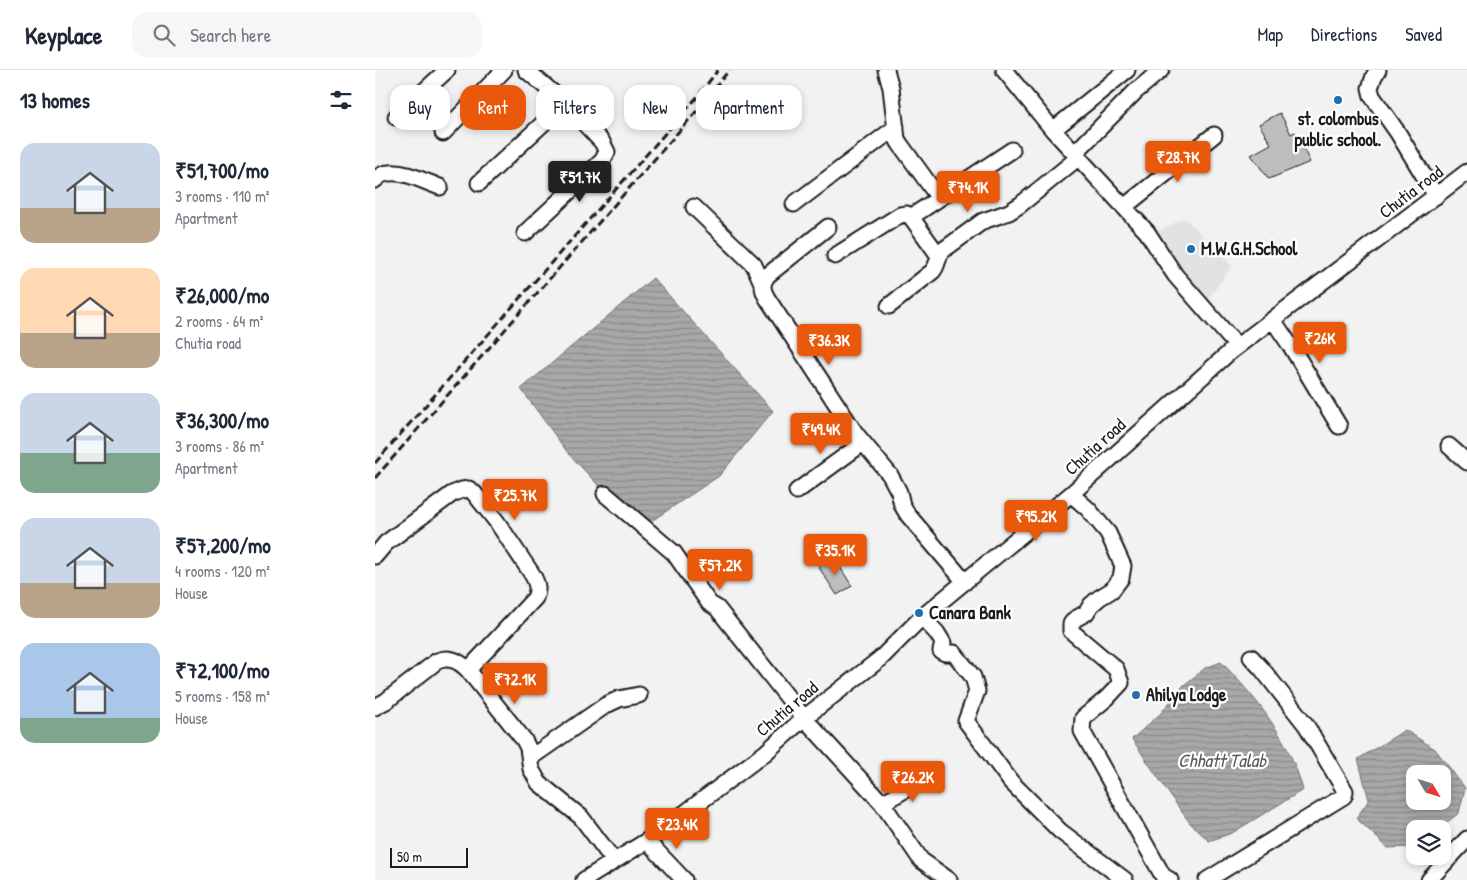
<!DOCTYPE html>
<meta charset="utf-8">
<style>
body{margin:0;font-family:"Patrick Hand",sans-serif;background:#f6f6f7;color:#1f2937;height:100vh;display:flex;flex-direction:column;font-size:19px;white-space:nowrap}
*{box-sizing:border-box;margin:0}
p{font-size:16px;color:#747a83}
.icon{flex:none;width:28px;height:28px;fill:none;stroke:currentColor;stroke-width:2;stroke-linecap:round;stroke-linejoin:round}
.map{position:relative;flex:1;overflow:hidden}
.side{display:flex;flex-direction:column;background:#fff;width:375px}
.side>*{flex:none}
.top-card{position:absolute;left:15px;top:15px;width:475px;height:45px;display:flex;gap:10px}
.needle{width:32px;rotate:128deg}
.fabs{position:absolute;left:1031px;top:695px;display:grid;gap:10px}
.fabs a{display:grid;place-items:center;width:45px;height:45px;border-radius:10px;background:#fff;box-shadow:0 2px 8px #0003;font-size:25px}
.scale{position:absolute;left:15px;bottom:12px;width:78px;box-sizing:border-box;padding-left:5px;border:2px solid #1c1c1c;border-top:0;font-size:14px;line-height:18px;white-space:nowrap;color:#1c1c1c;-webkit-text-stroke:4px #fff;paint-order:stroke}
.price{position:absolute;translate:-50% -42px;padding:0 11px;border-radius:5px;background:#ea580c;color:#fff;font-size:16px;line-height:32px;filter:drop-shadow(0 1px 2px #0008)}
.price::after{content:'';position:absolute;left:50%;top:30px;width:15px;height:11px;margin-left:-8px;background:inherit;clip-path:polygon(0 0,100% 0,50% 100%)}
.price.selected{background:#222;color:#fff}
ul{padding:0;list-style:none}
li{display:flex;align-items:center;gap:15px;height:125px;padding:0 20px}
li span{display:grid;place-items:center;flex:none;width:140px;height:100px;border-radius:15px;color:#555}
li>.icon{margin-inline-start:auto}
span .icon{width:60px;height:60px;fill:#fffc;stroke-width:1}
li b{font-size:21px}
h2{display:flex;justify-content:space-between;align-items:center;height:60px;padding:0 20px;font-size:21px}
.pill{padding:0 18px;border-radius:15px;background:#fff;box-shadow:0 2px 8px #0003;font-size:18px;line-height:45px}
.pill.selected{background:#ea580c;color:#fff}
header{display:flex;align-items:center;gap:30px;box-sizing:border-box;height:70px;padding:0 25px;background:#fff;border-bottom:1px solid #e0e1e3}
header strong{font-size:24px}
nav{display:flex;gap:28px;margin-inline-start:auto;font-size:18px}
.search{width:350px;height:45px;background:#f6f6f7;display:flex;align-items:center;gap:12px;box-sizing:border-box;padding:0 18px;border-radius:15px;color:#747a83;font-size:19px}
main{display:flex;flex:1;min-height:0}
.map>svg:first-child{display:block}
</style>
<header>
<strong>Keyplace</strong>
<div class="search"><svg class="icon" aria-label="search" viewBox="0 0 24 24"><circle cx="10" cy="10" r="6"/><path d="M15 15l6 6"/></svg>Search here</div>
<nav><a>Map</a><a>Directions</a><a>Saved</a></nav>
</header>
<main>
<section class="side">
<h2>13 homes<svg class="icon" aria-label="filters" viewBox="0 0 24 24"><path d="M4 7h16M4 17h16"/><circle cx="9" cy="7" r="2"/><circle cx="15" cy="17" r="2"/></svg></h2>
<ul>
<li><span style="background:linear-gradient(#c9d6e8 65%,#b9a48a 0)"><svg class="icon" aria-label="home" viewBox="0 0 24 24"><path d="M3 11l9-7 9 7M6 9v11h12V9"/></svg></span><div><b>₹51,700/mo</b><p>3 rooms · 110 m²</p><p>Apartment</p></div></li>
<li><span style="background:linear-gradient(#ffd9b3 65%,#b9a48a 0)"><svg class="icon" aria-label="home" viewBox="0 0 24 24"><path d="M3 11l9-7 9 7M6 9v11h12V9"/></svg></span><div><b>₹26,000/mo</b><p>2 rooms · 64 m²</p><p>Chutia road</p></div></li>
<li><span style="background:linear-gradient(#c9d6e8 60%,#7fa58c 0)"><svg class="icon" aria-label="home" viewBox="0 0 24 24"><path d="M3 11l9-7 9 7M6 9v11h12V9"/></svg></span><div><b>₹36,300/mo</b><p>3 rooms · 86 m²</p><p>Apartment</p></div></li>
<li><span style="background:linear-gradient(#c9d6e8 65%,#b9a48a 0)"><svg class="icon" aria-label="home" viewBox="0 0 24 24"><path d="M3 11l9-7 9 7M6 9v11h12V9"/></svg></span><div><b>₹57,200/mo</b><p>4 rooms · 120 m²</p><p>House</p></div></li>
<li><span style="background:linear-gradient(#a9c7e8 75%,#7fa58c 0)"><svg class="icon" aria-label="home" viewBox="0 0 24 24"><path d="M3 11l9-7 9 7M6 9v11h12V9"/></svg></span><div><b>₹72,100/mo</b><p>5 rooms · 158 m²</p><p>House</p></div></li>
</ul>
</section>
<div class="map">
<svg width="1092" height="810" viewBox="0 0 1092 810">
<defs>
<pattern id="water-rules" width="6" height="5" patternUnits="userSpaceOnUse" patternTransform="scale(1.25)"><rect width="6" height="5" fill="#a8a8a8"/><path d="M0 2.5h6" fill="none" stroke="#888"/></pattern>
</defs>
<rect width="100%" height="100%" fill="#f2f2f2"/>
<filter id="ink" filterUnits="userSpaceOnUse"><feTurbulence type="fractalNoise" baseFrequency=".02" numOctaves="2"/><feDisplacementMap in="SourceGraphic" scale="10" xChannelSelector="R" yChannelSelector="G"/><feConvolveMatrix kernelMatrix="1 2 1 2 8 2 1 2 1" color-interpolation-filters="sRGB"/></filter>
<g filter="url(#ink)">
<path fill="#e2e2e2" d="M810,148L857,196L831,232L781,162Z"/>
<path fill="url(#water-rules)" stroke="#707070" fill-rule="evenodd" d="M278,208L398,341L344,406L278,450L253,447L193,383L146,319Z
M846,592C882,628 915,670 928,720L857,763L834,771L815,753L799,731L757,669L786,643L809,615L830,598Z
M1030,660L1060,679L1090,718L1084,743L1063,759H1040V776L1038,777L1013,778L981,748L994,730L983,689ZM1040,704H1068V731H1040Z"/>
<path fill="#bdbdbd" stroke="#1c1c1c" d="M905,43L916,64L920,62L935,92L894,109L876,85L896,74L884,54Z
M458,486L477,516L462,525L443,496Z"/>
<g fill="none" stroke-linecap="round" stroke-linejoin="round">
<g stroke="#1c1c1c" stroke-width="19">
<path id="minor" d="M511,0L516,18L522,69L525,74L564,128
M629,0L678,60L772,162L800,205L862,276
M1003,0L999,6L995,18L997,26L1023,63L1061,126
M21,47L72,0
M678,60L752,0
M68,63L129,0
M700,83L760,22L786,0
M0,110C4,106 9,103 14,103C31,101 50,112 65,117
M104,113L190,33
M419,134L521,57
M319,137L379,195L387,213
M749,137L839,65
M536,147L637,80
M453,157L393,205C386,214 387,219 392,228L481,364L515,405L524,422L527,435L533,445L590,512
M150,163L227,91L232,82L227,72L190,33L151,0
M460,186L525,145L532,144L536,147L564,186
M514,236L558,201C563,195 562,188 567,181L608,151L634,142L645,135L704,87
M898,250L917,278L964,356
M1074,376L1092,392
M422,421L488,373
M230,424L299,483L334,533L342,538L429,648L507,733L546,790L574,810
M696,424L713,439L733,463L748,496L746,508L737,520L724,528L716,535L711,543L700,549L696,554V561L741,599L746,613L732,628L708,648L707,661L788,806L795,810
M0,486L11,473L77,424L87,420L94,419L99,423L122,452L157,504C162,513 164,519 160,528L93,600
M547,547L562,563L568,573L566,581L570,583H579L598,607L602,621L591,651L636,712L685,761L750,810
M0,637L11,631L62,591C75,586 84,591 93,600L149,670L153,678L156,699L164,713L206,747L239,791
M155,688L231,635L244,629L264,625
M507,733L554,706
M272,771L309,810
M209,810L278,767L390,683L429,648L505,589L547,547L696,424L856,281L1092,102
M832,810L969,726L970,721L931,655L887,599L876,587
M1054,810L1092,769"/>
</g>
<use href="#minor" stroke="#fff" stroke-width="15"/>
<path stroke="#1c1c1c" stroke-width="3" stroke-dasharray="8 4" stroke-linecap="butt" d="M0,393L323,26L343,0
M0,408L327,35L354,0"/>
</g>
</g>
<g fill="#1f6fb2" stroke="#fff" stroke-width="2">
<circle cx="963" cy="30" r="5"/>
<circle cx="816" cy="179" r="5"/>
<circle cx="544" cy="543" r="5"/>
<circle cx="761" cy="625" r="5"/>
</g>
<g text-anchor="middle" stroke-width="4.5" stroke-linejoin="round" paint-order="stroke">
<g font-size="18" font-weight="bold" fill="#1c1c1c" stroke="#fff" text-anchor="start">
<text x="963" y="55" text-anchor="middle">st. colombus<tspan x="963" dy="21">public school.</tspan></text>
<text x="826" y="185">M.W.G.H.School</text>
<text x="554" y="549">Canara Bank</text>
<text x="771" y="631">Ahilya Lodge</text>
</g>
<g font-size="18" fill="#1c1c1c" stroke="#fff">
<text transform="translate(1036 122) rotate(-37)" y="6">Chutia road</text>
<text transform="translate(720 377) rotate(-42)" y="6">Chutia road</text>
<text transform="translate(412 639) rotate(-40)" y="6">Chutia road</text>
</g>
<g font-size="19" font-style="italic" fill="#5b5b5b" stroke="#fff">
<text x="847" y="697">Chhatt Talab</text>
</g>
</g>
</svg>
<div class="fabs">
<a><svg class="needle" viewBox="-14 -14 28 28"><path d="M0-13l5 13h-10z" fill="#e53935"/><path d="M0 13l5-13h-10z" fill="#747a83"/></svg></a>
<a><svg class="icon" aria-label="layers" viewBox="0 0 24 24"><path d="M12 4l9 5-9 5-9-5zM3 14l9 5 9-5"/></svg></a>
</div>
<div class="scale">50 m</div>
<b class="price" style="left:803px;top:113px">₹28.7K</b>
<b class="price selected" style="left:205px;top:133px">₹51.7K</b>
<b class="price" style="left:593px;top:143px">₹74.1K</b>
<b class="price" style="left:945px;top:294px">₹26K</b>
<b class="price" style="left:454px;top:296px">₹36.3K</b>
<b class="price" style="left:446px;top:385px">₹49.4K</b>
<b class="price" style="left:140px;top:451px">₹25.7K</b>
<b class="price" style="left:661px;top:472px">₹95.2K</b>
<b class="price" style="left:460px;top:506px">₹35.1K</b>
<b class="price" style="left:345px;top:521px">₹57.2K</b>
<b class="price" style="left:140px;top:635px">₹72.1K</b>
<b class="price" style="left:538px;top:733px">₹26.2K</b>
<b class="price" style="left:302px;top:780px">₹23.4K</b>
<div class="top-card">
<a class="pill">Buy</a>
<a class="pill selected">Rent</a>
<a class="pill">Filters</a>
<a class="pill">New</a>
<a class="pill">Apartment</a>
</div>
</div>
</main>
